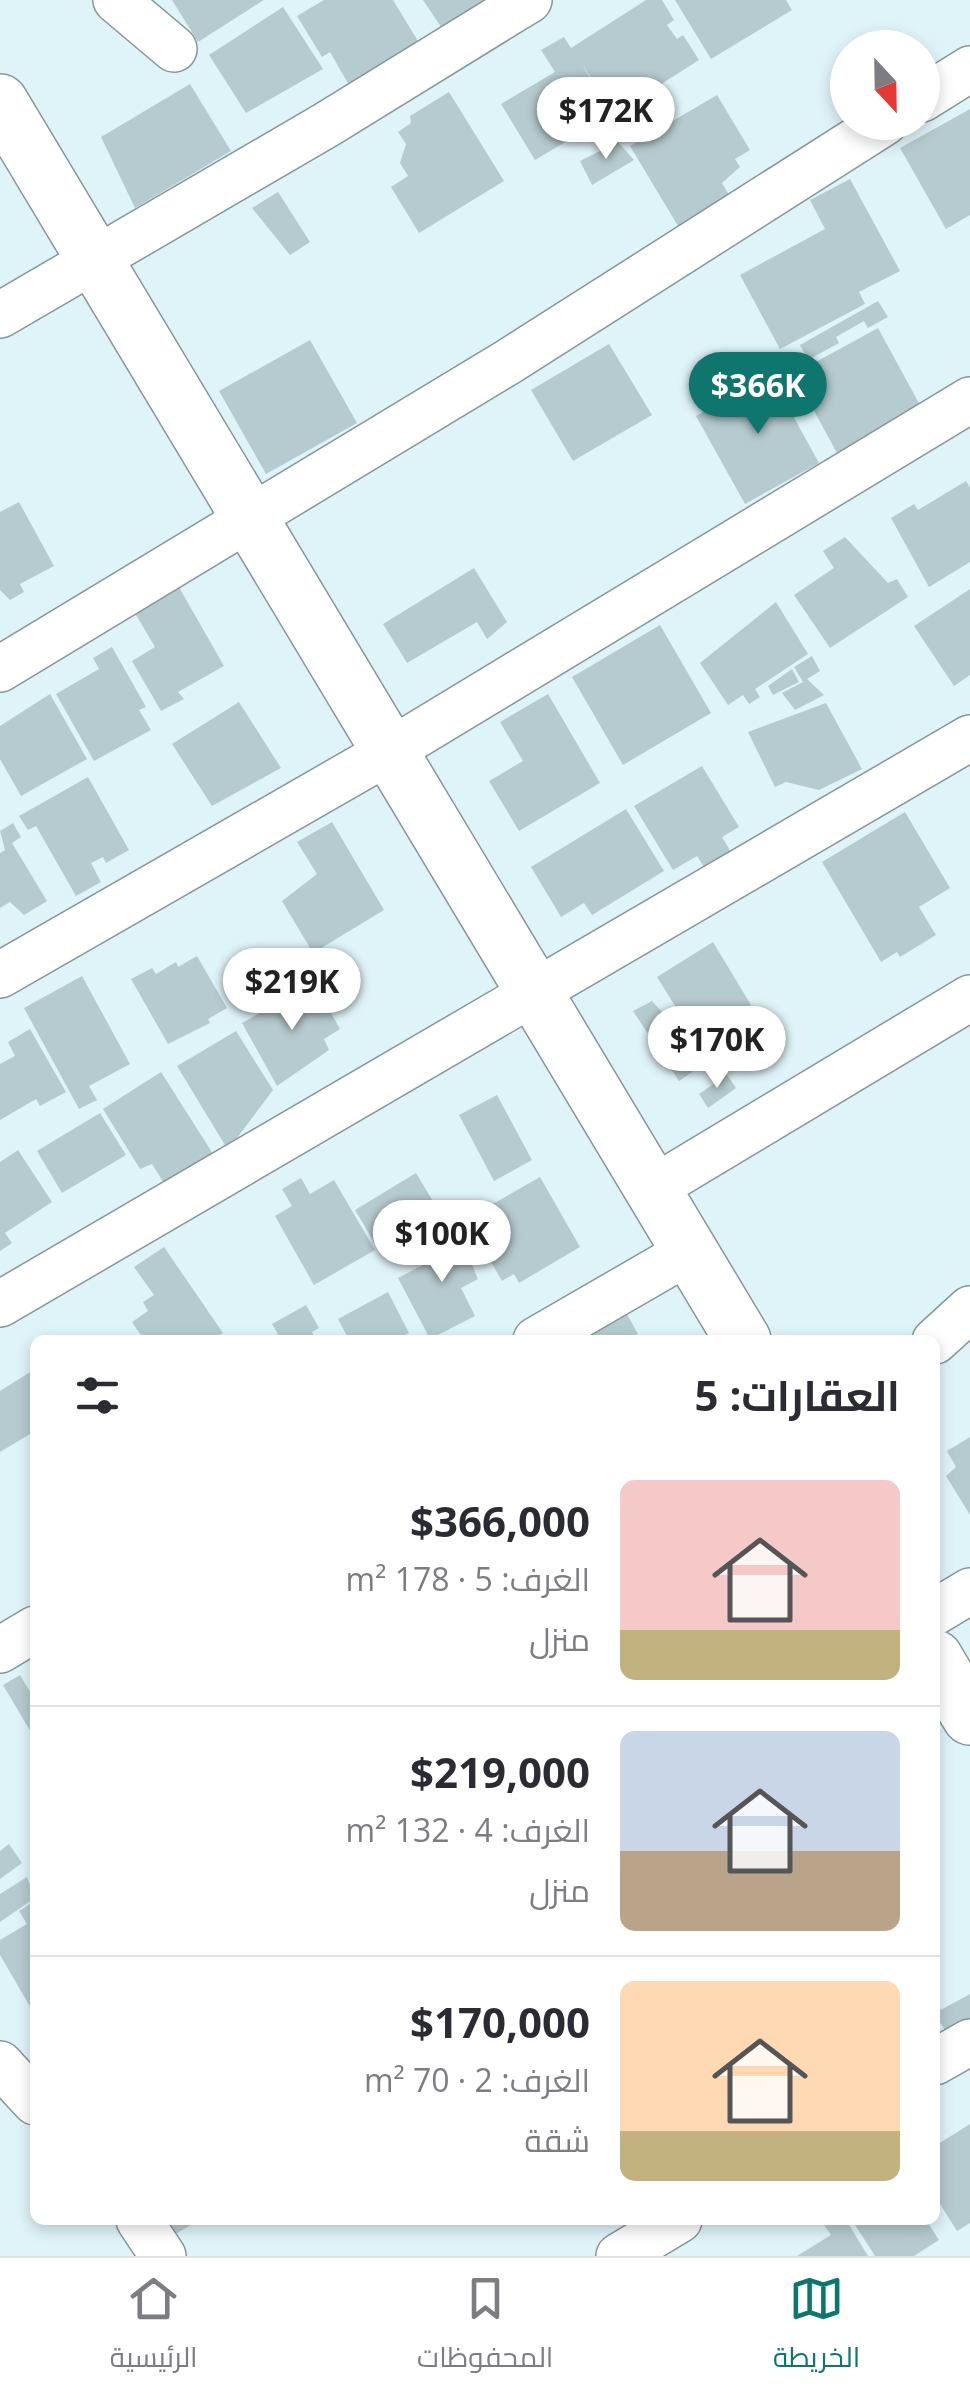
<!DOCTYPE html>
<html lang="ar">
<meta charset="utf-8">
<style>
body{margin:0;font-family:"Open Sans",Cairo,sans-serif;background:#f2f2f3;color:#2b2b33;direction:rtl;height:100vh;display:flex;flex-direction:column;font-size:38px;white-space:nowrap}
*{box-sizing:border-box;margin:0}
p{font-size:32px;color:#7c7c81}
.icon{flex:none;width:55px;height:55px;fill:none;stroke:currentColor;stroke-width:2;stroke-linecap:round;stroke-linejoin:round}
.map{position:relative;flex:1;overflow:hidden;direction:ltr}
.panel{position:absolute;left:30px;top:1335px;width:910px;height:890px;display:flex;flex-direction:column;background:#fff;border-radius:15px;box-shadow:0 5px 15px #0003;direction:rtl}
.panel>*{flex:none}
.needle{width:65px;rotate:158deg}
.controls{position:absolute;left:830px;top:30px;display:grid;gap:20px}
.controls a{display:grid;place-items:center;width:110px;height:110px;border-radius:50%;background:#fff;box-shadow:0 5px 15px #0003;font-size:50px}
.price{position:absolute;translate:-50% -85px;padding:0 22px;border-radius:35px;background:#fff;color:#222;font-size:32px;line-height:65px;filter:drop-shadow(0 2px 5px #0008)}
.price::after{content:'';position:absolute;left:50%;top:60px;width:30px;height:22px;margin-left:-15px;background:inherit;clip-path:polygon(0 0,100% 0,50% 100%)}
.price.on{background:#0f766e;color:#fff}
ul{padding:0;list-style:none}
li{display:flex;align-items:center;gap:30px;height:250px;padding:0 40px}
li+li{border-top:2px solid #e1e1e2}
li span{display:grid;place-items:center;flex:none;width:280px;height:200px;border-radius:15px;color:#555}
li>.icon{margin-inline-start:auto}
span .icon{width:120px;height:120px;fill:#fffc;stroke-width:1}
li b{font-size:42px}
h2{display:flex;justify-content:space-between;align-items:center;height:120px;padding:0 40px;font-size:42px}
.menu{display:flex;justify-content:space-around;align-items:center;height:140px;border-top:2px solid #e1e1e2;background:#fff;font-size:28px;color:#7c7c81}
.menu a{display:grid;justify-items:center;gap:5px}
.menu .on{color:#0f766e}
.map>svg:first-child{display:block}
</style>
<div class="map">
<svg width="970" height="2256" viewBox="0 0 970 2256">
<rect width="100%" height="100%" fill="#dff4f9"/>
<path fill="#b6cbcf" d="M172,0H264L198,42Z
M324,0H393L424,51L353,92L330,52L322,57L297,16Z
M423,0H507L449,39Z
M646,0H662L674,20L667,25L677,39L683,35L699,60L614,114L582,64L611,115L535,160L501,104L555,72L541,50L564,37L571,48Z
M675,0H786L792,10L711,59Z
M283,7L323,69L246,113L209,55Z
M190,84L231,151L135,208L101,137Z
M449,92L504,181L419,233L391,187L408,176L400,163L406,144L398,132L411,123L410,116Z
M717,95L750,150L735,159L740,167L722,183L732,200L690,225L687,221L678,226L630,146Z
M970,109V215L946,229L900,148Z
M618,142L634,160L592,185L580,161Z
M850,179L900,271L859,292L865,304L780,349L740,275L825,229L810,200Z
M278,192L310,242L290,255L252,208Z
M878,301L888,317L868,328L864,321L836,337L839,343L808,360L800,345Z
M878,328L921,407L837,453L794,374Z
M310,340L357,423L266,474L219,391Z
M609,344L652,415L573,461L531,390Z
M778,370L795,401L787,405L819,463L745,504L696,416Z
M966,481L970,488V562L929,587L891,518L914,504L918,510Z
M19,502L54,566L20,584L24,592L10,600L0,590V512Z
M845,537L888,583L897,579L908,597L830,648L794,595L834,568L823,551Z
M474,568L507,622L487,639L477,622L407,663L383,624Z
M176,582L224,666L178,692L184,699L161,711L132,661L155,647L132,608Z
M970,589V675L954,686L914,626Z
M776,602L808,654L755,689L760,697L749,704L743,695L728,705L700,663Z
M660,625L711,713L623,765L572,677Z
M112,647L146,707L139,710L151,730L94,761L56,694L99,669L93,658Z
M812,656L820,671L807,679L824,695L795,710L782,693L803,682L794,667Z
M792,669L799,682L773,695L768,686Z
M50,694L87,759L21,796L0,759V726Z
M548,694L600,783L519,831L489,781L523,761L500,722Z
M239,702L281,768L212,806L172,744Z
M826,703L862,769L819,790L786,782L775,787L748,732Z
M702,766L739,827L722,837L732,854L706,870L697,856L673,870L634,806Z
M88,777L129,850L106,863L103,857L91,863L101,882L76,896L36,826L28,830L19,816Z
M626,809L664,871L592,915L584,903L561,917L531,867Z
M905,812L950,888L919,907L936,935L900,957L897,952L881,962L822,862Z
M332,822L384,910L313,953L282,901L317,874L297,842Z
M13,823L21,837L12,843L47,901L24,915L10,902L0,908V853L5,850L0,831Z
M713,942L751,1005L706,1032L688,1027L657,977Z
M197,956L227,1008L208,1019L210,1023L168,1044L131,979L152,968L156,974L176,962L178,967Z
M82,976L130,1064L89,1086L97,1100L79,1109L24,1008Z
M314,983L340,1029L324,1039L329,1050L277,1086L242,1023Z
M652,1001L664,1014L675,1009L707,1062L679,1081L633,1011Z
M30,1029L66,1092L40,1106L36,1099L0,1120V1064L15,1056L8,1042Z
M236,1031L273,1090L228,1150L177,1066Z
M161,1072L220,1165L172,1196L152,1164L140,1169L103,1109Z
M727,1075L736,1088L708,1108L699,1094Z
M497,1095L532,1160L494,1181L459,1115Z
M100,1113L126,1155L62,1193L37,1151Z
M18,1150L52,1202L5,1233L12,1243L0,1251V1162Z
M416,1173L437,1208L398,1232L402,1239L380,1252L355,1210Z
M540,1177L580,1247L519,1283L514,1274L502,1281L471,1228L482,1221L477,1213Z
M301,1178L310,1194L334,1180L375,1250L314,1285L275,1216L292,1206L282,1189Z
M454,1223L478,1279L461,1288L475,1316L430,1339L398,1278L430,1261L425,1253L441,1245L435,1233Z
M164,1247L223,1333L212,1340H144L132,1322L148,1311L143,1302L154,1295L134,1267Z
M388,1292L409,1333L396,1340H349L338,1319Z
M306,1305L319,1328L312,1332L316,1340H267L278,1334L272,1324Z
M623,1307L638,1334L628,1340H596L588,1325Z
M35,1369V1431L0,1452V1391Z
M970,1437V1515L946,1476L956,1467L947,1451Z
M20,1675L35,1700V1739L3,1685Z
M9,1844L22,1863L0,1879V1851Z
M27,1877L35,1898L0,1922V1894Z
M35,1901V2015L0,1955V1940L27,1924L19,1911Z
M970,1994V2033L952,2043L935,2013Z
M970,2124V2223L957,2231L935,2196V2146Z
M166,2220H199L176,2234Z
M831,2220H846L868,2256H797L831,2235L824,2225Z
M852,2220H926L939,2240L914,2256H875Z"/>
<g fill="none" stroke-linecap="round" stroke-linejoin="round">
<g stroke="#84979b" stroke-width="48">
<path id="minor" d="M116,0L174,49
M922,99L970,69
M0,315L326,125L529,0
M0,669L508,362L885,122
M0,975L390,751L970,400
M652,1189L970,998
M0,1304L970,738
M536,1340L690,1251
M935,1341L970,1309
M935,1612L970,1591
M0,1650L35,1629
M935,2062L970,2042
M0,2064L35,2102
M139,2220L163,2256
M619,2256L679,2220"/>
</g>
<g stroke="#84979b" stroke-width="58">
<path id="tertiary" d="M0,102L743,1340
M935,1658L970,1717"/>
</g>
<use href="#minor" stroke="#fff" stroke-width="45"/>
<use href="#tertiary" stroke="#fff" stroke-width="55"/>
</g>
</svg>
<div class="controls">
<a><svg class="needle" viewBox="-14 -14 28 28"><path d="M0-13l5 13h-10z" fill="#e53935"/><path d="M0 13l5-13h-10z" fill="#7c7c81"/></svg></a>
</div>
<b class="price" style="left:606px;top:162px">$172K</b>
<b class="price on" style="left:758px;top:437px">$366K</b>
<b class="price" style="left:292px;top:1033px">$219K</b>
<b class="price" style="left:717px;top:1091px">$170K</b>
<b class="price" style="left:442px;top:1285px">$100K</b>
<section class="panel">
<h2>العقارات: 5<svg class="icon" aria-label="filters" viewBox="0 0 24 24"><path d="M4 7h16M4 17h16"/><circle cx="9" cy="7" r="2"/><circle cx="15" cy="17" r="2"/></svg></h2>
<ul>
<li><span style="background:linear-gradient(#f6c9c9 75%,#c2b280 0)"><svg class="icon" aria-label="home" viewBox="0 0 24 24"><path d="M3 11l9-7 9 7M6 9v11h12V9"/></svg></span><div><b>$366,000</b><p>الغرف: 5 · 178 m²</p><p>منزل</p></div></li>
<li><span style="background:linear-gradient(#c9d6e8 60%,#b9a48a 0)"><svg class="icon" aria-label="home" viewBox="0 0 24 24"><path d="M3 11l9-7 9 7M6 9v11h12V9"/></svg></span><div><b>$219,000</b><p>الغرف: 4 · 132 m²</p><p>منزل</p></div></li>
<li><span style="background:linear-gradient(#ffd9b3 75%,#c2b280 0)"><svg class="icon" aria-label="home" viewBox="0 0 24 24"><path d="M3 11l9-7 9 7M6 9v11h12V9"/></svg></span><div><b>$170,000</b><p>الغرف: 2 · 70 m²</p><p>شقة</p></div></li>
</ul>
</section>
</div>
<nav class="menu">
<a class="on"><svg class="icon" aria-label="map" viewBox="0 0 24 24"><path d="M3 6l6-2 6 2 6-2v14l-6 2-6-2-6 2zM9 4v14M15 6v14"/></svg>الخريطة</a>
<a><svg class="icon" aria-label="saved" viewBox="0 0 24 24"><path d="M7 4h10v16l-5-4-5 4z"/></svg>المحفوظات</a>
<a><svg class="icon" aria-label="home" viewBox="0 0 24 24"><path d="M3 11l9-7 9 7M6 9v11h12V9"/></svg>الرئيسية</a>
</nav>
